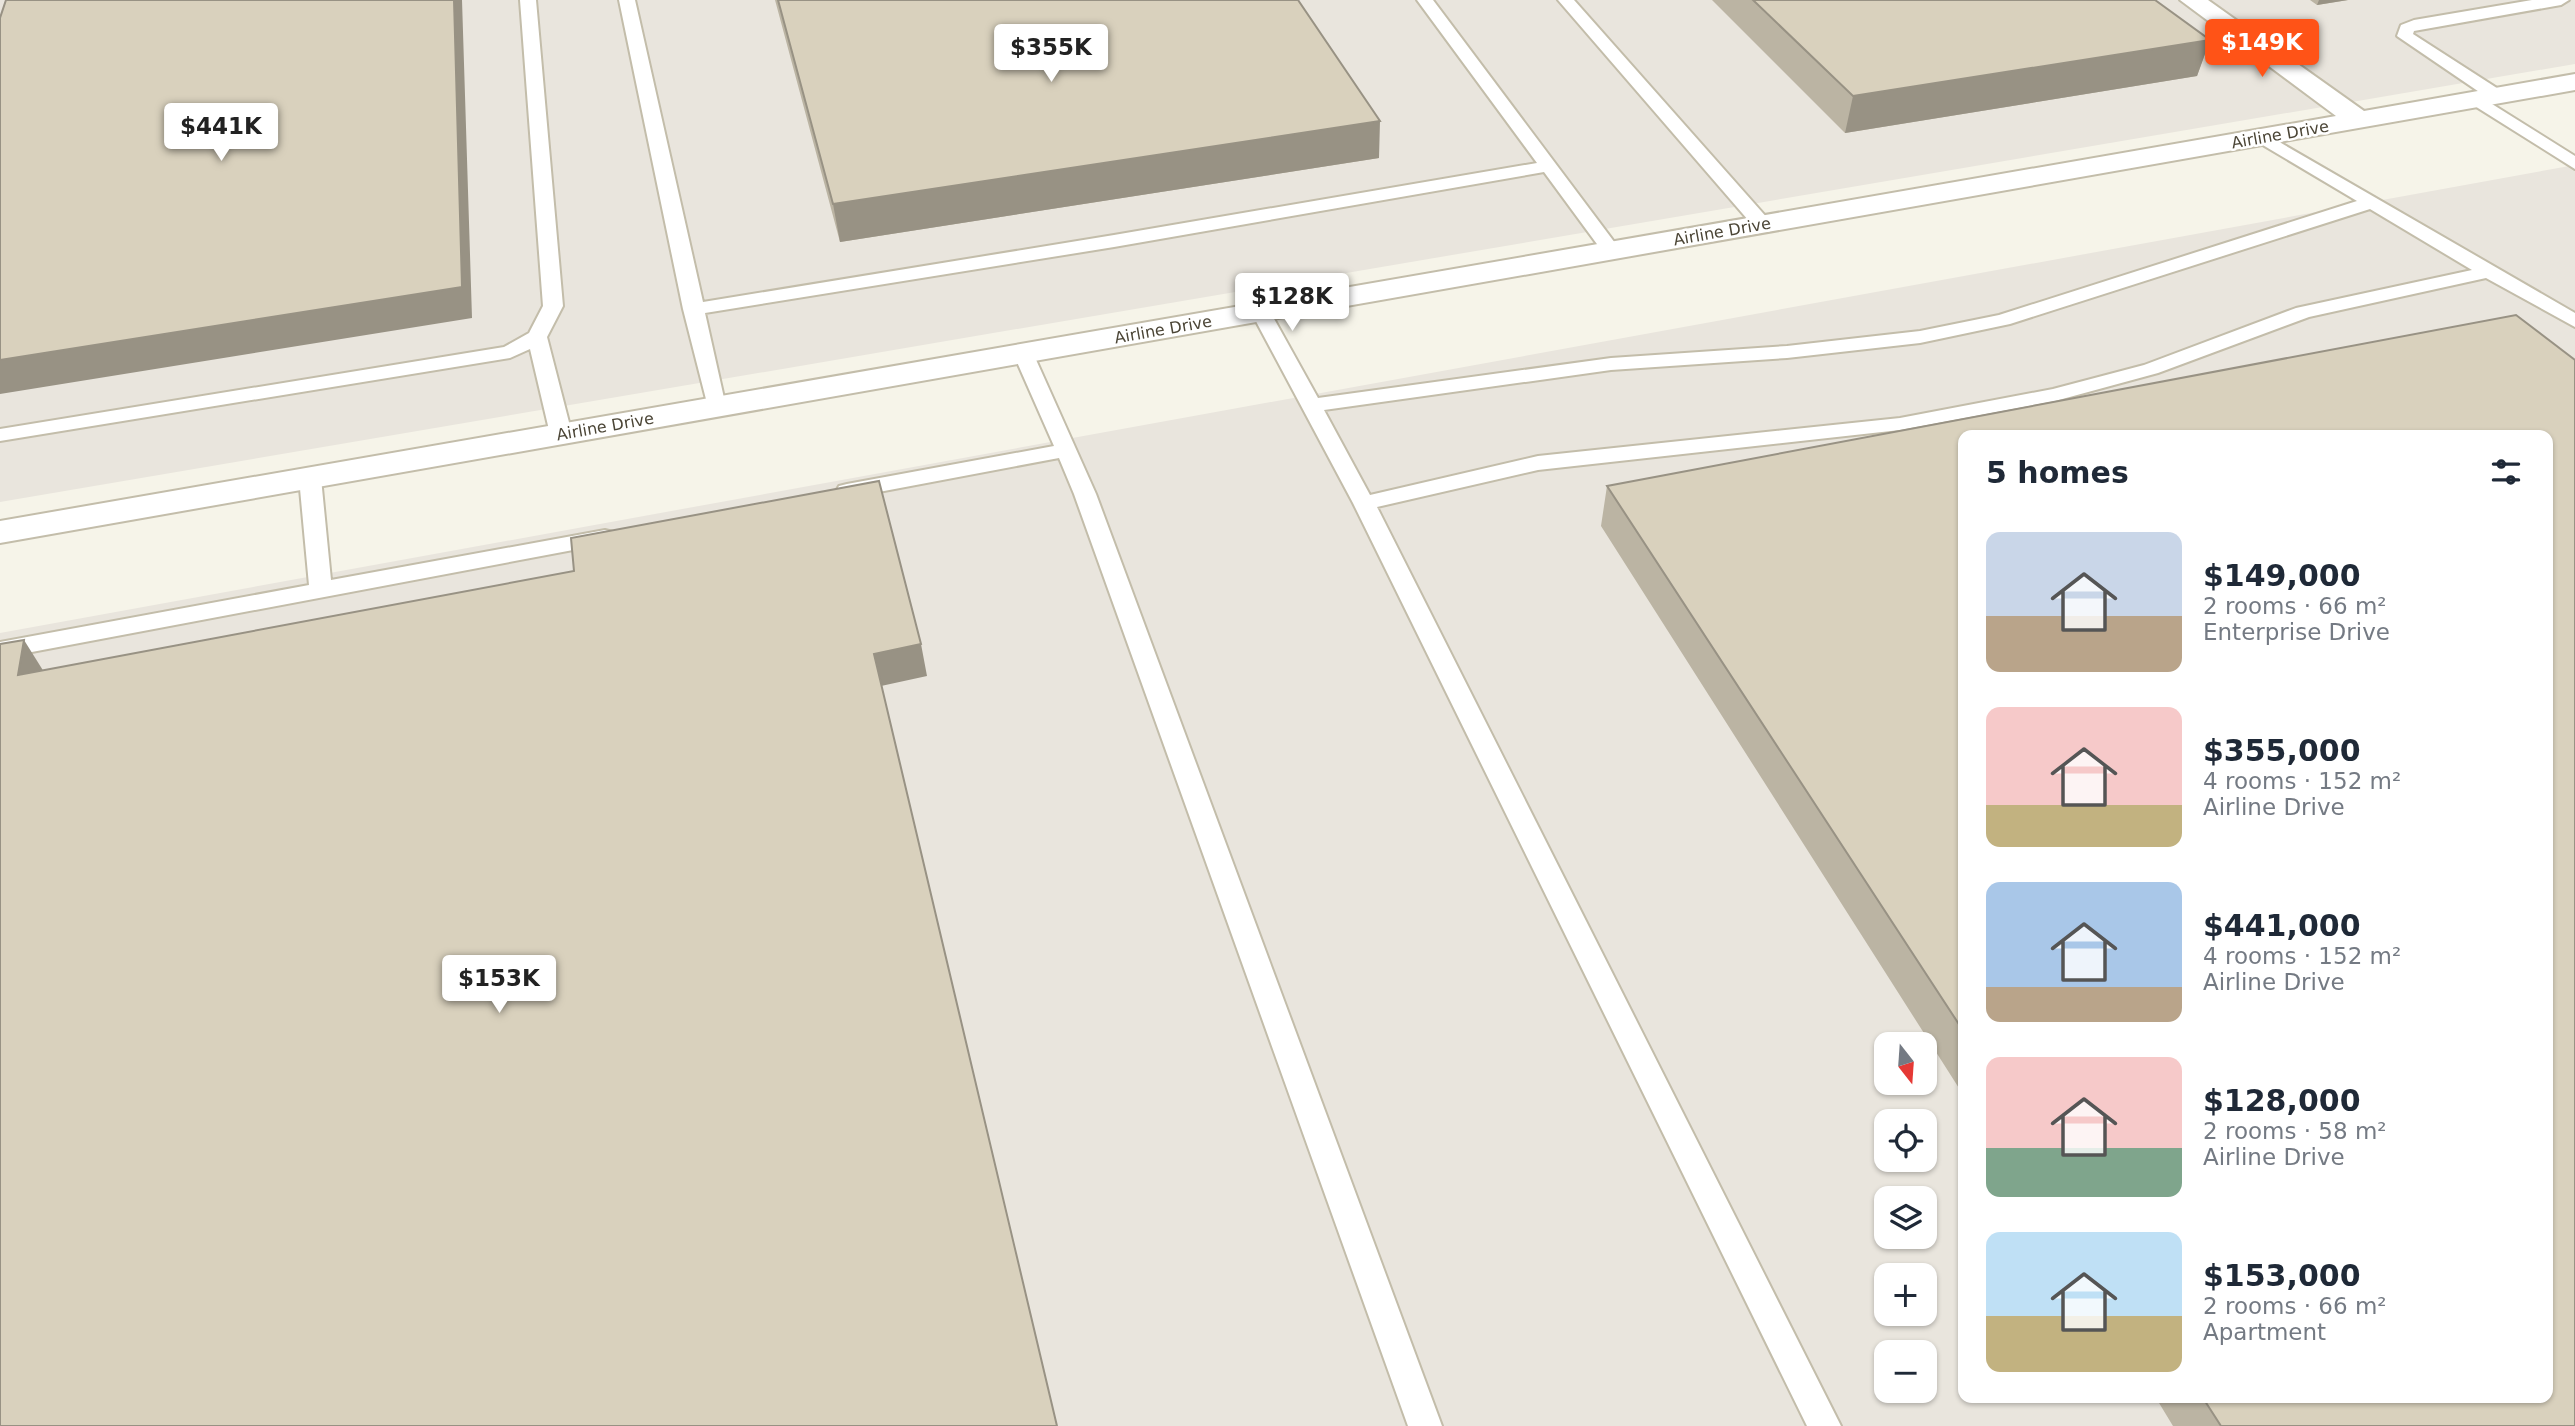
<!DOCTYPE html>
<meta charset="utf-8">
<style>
body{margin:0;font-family:"DejaVu Sans",sans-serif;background:#f6f6f7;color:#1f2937;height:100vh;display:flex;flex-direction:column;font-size:26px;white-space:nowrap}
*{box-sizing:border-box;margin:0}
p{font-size:23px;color:#747a83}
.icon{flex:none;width:38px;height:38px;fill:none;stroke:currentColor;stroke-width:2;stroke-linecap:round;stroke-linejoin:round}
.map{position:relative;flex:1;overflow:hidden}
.sheet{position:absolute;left:1958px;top:430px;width:595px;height:973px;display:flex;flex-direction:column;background:#fff;border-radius:14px;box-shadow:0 2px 5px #0004}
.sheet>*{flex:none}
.needle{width:46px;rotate:163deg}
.controls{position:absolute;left:1874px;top:1032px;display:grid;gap:14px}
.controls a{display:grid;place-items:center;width:63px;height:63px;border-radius:14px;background:#fff;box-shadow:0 2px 5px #0004;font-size:35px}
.price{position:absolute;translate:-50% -60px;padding:0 16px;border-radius:7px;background:#fff;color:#222;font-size:23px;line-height:46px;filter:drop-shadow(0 2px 4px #0008)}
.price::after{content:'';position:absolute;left:50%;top:42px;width:21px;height:16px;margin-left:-10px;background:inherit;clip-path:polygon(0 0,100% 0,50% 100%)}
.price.active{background:#ff5317;color:#fff}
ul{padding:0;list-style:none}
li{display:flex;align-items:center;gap:21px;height:175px;padding:0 28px}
li span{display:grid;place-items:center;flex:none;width:196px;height:140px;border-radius:14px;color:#555}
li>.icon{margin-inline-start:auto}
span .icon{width:84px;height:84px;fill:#fffc;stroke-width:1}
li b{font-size:30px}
h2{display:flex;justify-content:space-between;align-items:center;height:84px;padding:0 28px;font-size:30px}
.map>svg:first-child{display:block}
</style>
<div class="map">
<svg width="2575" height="1426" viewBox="0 0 2575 1426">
<rect width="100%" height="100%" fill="#f6f4e9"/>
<path fill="#e9e5dd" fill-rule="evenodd" d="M0,0H2575V64L0,502Z
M2575,165V1426H0V633ZM1964,436H2548V1398H1964ZM1886,1045H1925V1083H1886ZM1886,1122H1925V1160H1886ZM1886,1199H1925V1237H1886ZM1886,1276H1925V1314H1886ZM1886,1353H1925V1391H1886Z"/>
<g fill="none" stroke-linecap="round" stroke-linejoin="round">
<g stroke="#c3bdaa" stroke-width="4">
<path id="lane" d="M520,0H536L563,306L547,337L572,434L568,439H554L550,434L530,349L510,358L0,441V429L504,347L529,333L543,306Z
M619,0H635L703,302L1114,235L1537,163L1417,0H1433L1621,251L1619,255H1605L1544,172L1114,247L705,313L726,407L723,411H709L683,309Z
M1558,0H1574L1769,220L1771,224L1769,228H1755Z
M2532,0H2569L2561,5L2414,31L2413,34L2503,92L2505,96L2503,100H2491L2397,36L2401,25L2414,20Z
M2476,94L2575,156V169L2470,103L2468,99L2470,95Z
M2262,132L2575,313V327L2486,278L2309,317L2158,373L2055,401L1900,430L1538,470L1377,507L1841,1426H1807L1353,503L1251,312L1261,306L1268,308L1318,398L1611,358L1787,346L1920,331L1999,315L2357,201L2256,141L2253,137ZM2370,209L2472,270L2296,308L2144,365L2053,389L1900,418L1538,456L1370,495L1324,410L1611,370L1787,358L1920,343L2010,324Z
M1023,347L1030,349L1033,353L1096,494L1442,1426H1408L1074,494L1059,458L847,498L839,496L836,491L839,486L847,484L1054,446L1013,353L1016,349Z
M310,471L318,473L321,478L331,580L605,530L613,532L616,537L613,542L605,544L0,658V642L309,585L299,478L302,473Z"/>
</g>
<g stroke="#c3bdaa" stroke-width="4">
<path id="street" d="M2180,0H2208L2364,111L2575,74V90L0,543V521L2336,116Z"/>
</g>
<use href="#lane" fill="#fff" fill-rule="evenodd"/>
<use href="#street" fill="#fff" fill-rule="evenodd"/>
</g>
<path fill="#bbb4a3" d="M775,0H1298L1379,158L840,242Z
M1712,0H2155L2210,40L2197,76L1845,133Z
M2310,0H2348L2317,5Z
M2516,315L2575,360V1426H2173L2156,1398H2548V436H1964V1096L1601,526L1607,486Z"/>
<path fill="#989284" d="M454,0H462L472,318L0,394V360Z
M2319,0H2348L2317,5Z
M2210,40L2197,76L1845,133L1853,96Z
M1380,121L1379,158L840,242L833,204Z
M24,640L44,672L18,675Z
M921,644L927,676L881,686L874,654Z"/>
<path fill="#d9d1bd" stroke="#989284" stroke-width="2" d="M6,0H454L462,287L0,360V18Z
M778,0H1298L1380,121L833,204Z
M1753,0H2155L2210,40L1853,96Z
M2516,315L2575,360V1426H2221L2203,1398H2548V436H1964V1032L1607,486Z
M879,481L921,644L874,654L1057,1426H0V644L24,640L18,675L574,571L571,538Z"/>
<g text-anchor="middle" stroke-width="5" stroke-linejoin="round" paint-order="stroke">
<g font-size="16" fill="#4b4536" stroke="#fff">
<text transform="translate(2280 134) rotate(-10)" y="6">Airline Drive</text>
<text transform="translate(1722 231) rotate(-10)" y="6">Airline Drive</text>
<text transform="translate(1163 329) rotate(-10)" y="6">Airline Drive</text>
<text transform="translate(605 426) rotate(-10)" y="6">Airline Drive</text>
</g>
</g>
</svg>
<div class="controls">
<a><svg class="needle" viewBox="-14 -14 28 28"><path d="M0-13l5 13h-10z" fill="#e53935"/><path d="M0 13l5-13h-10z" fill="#747a83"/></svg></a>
<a><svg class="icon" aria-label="locate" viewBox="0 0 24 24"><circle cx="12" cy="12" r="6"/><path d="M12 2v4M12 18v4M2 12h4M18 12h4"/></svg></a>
<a><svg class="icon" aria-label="layers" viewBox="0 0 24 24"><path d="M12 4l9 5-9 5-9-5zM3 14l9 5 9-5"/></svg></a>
<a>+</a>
<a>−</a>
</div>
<b class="price active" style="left:2262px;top:79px">$149K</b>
<b class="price" style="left:1051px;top:84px">$355K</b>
<b class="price" style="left:221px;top:163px">$441K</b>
<b class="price" style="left:1292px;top:333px">$128K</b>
<b class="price" style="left:499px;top:1015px">$153K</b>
<section class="sheet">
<h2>5 homes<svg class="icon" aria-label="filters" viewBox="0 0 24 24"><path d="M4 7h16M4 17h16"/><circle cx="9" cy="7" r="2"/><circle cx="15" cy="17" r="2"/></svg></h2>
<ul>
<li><span style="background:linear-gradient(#c9d6e8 60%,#b9a48a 0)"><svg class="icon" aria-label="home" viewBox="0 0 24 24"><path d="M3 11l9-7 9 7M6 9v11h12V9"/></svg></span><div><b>$149,000</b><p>2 rooms · 66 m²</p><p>Enterprise Drive</p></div></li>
<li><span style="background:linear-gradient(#f6c9c9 70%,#c2b280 0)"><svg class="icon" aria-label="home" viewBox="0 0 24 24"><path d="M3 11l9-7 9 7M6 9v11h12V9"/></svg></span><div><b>$355,000</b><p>4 rooms · 152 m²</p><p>Airline Drive</p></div></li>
<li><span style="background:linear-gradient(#a9c7e8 75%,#b9a48a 0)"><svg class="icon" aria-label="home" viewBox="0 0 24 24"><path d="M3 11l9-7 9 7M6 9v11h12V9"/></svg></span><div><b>$441,000</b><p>4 rooms · 152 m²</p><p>Airline Drive</p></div></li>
<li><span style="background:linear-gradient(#f6c9c9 65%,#7fa58c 0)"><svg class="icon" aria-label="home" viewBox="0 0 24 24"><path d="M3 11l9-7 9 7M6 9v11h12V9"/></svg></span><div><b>$128,000</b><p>2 rooms · 58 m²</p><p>Airline Drive</p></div></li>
<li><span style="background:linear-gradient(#bfe0f5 60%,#c2b280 0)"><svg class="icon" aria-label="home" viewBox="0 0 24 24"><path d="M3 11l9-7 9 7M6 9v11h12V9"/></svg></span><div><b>$153,000</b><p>2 rooms · 66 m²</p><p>Apartment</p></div></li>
</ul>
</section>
</div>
